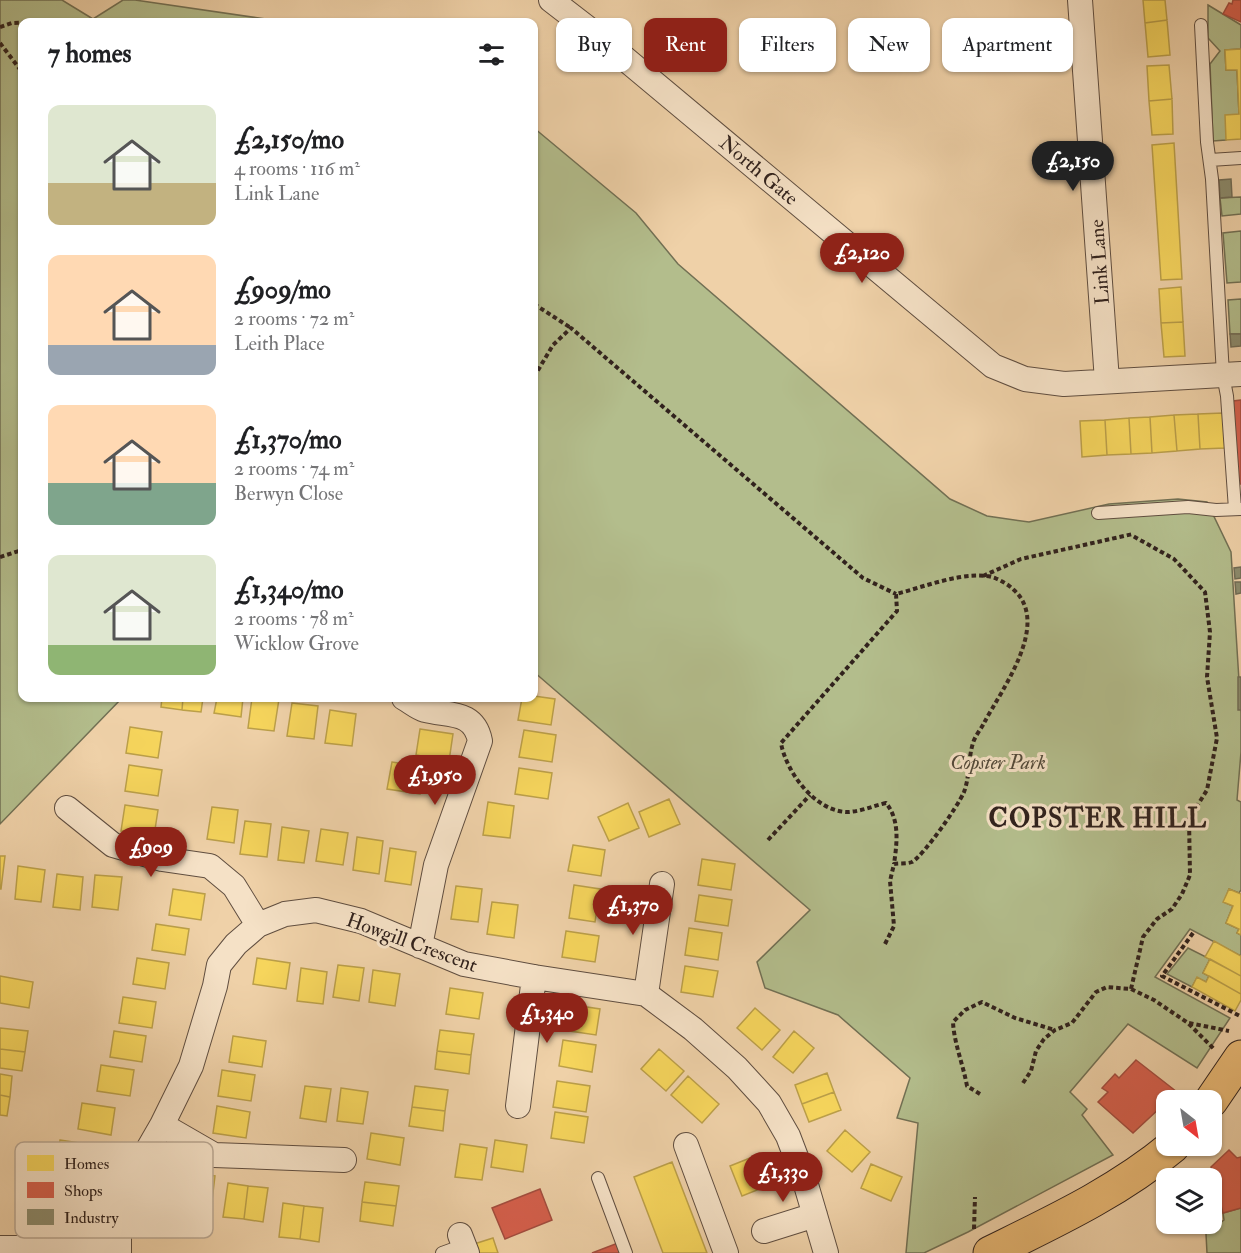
<!DOCTYPE html>
<meta charset="utf-8">
<style>
body{margin:0;font-family:"IM FELL Double Pica",serif;background:#f2f2f2;color:#202124;height:100vh;display:flex;flex-direction:column;font-size:22px;white-space:nowrap}
*{box-sizing:border-box;margin:0}
p{font-size:20px;color:#757577}
.icon{flex:none;width:33px;height:33px;fill:none;stroke:currentColor;stroke-width:2;stroke-linecap:round;stroke-linejoin:round}
.map{position:relative;flex:1;overflow:hidden}
.sheet{position:absolute;left:18px;top:18px;width:520px;height:684px;display:flex;flex-direction:column;background:#fff;border-radius:12px;box-shadow:0 2px 4px #0004}
.sheet>*{flex:none}
.banner{position:absolute;left:556px;top:18px;width:570px;height:54px;display:flex;gap:12px}
.needle{width:39px;rotate:149deg}
.buttons{position:absolute;left:1156px;top:1090px;display:grid;gap:12px}
.buttons a{display:grid;place-items:center;width:66px;height:66px;border-radius:12px;background:#fff;box-shadow:0 2px 4px #0004;font-size:30px}
.price{position:absolute;translate:-50% -51px;padding:0 14px;border-radius:21px;background:#8f2418;color:#fff;font-size:20px;line-height:39px;filter:drop-shadow(0 2px 3px #0008)}
.price::after{content:'';position:absolute;left:50%;top:36px;width:18px;height:14px;margin-left:-9px;background:inherit;clip-path:polygon(0 0,100% 0,50% 100%)}
.price.current{background:#222;color:#fff}
ul{padding:0;list-style:none}
li{display:flex;align-items:center;gap:18px;height:150px;padding:0 30px}
li span{display:grid;place-items:center;flex:none;width:168px;height:120px;border-radius:12px;color:#555}
li>.icon{margin-inline-start:auto}
span .icon{width:72px;height:72px;fill:#fffc;stroke-width:1}
li b{font-size:26px}
h2{display:flex;justify-content:space-between;align-items:center;height:72px;padding:0 30px;font-size:26px}
.chip{padding:0 21px;border-radius:12px;background:#fff;box-shadow:0 2px 4px #0004;font-size:21px;line-height:54px}
.chip.current{background:#8f2418;color:#fff}
.map>svg:first-child{display:block}
</style>
<div class="map">
<svg width="1241" height="1253" viewBox="0 0 1241 1253">
<rect width="100%" height="100%" fill="#efd1a8"/>
<filter id="stains"><feTurbulence type="fractalNoise" baseFrequency=".00333" numOctaves="4"/><feColorMatrix values="0 0 0 0 .2 0 0 0 0 .09 0 0 0 0 .02 0 0 0 .5 -.17"/></filter>
<radialGradient id="worn" r=".72"><stop offset=".6" stop-color="#630" stop-opacity="0"/><stop offset="1" stop-color="#630" stop-opacity=".3"/></radialGradient>
<path fill="#b3bd8c" stroke="#727054" stroke-width="1.5" d="M0,0H62L93,19L123,0H135L286,22H22V698H122L0,824Z
M1208,5L1241,25V49L1225,50L1226,70H1237L1239,114L1226,140L1213,141L1210,64L1220,51L1208,38Z
M534,128L636,213L678,264L950,499L987,516L1029,522L1109,504L1178,499L1207,502L1231,552L1241,713V752L1237,800L1241,802V890L1239,893L1229,889L1224,902L1233,906L1226,923L1239,929L1237,933L1241,935V956L1190,929L1155,977L1230,1018L1197,1068L1128,1024L1070,1092L1087,1109L1082,1115L1113,1155L968,1232L924,1253H906L918,1123L897,1118L910,1078L838,1015L765,988L757,962L810,910L534,672Z
M1241,197V214L1222,216L1220,198Z
M1241,231V282L1227,283L1223,233Z
M1241,299V337L1240,334H1230L1228,300Z
M1188,948L1210,959L1203,973L1209,976L1206,982L1197,978L1192,987L1167,974Z
M1241,1208V1253H1207L1206,1234L1224,1220L1223,1213Z"/>
<path fill="#f6d55c" stroke="#bb9f49" stroke-width="1.5" d="M1143,0H1165L1167,20L1145,23Z
M1167,20L1170,55L1148,57L1145,23Z
M1241,49V139L1226,140L1225,115L1239,114L1237,70H1226L1225,50Z
M1169,65L1172,99L1149,101L1147,66Z
M1172,99L1173,134L1152,135L1149,101Z
M1174,143L1182,279L1161,280L1152,145Z
M1181,287L1183,322L1161,323L1159,289Z
M1183,322L1185,356L1164,357L1161,323Z
M1223,413L1225,448L1200,449L1198,414Z
M1198,414L1200,449L1177,451L1174,415Z
M1174,415L1177,451L1152,453L1150,417Z
M1150,417L1152,453L1131,454L1129,418Z
M1129,418L1131,454L1107,455L1105,420Z
M1105,420L1107,455L1082,457L1080,421Z
M534,696L555,699L551,725L518,720L522,698H534Z
M162,698H183L182,710L161,707Z
M183,698H203L201,712L182,710Z
M217,698H243L241,717L214,713Z
M252,698L279,699L274,731L248,728Z
M292,703L318,706L314,739L287,736Z
M330,710L356,714L352,746L325,743Z
M130,727L162,732L158,758L126,753Z
M420,729L453,734L449,761L416,755Z
M524,730L556,735L552,762L519,757Z
M392,762L424,767L420,794L387,789Z
M129,765L162,770L158,796L125,791Z
M519,768L552,773L548,799L515,794Z
M669,799L680,824L649,837L639,812Z
M488,802L514,806L510,838L483,835Z
M628,803L639,828L609,841L598,817Z
M125,805L158,810L154,836L121,831Z
M212,807L238,810L234,843L207,839Z
M245,821L271,824L267,857L240,854Z
M282,827L309,831L304,863L278,860Z
M321,829L348,833L343,865L316,861Z
M357,837L383,841L379,874L353,870Z
M573,845L605,850L601,876L568,871Z
M390,848L416,852L411,885L385,881Z
M0,856H5L1,889H0Z
M702,859L735,864L731,890L698,885Z
M18,866L45,870L41,902L15,899Z
M57,874L83,877L80,910L53,907Z
M95,875L122,877L118,910L92,907Z
M574,885L600,889L595,922L569,918Z
M456,886L482,889L478,922L451,919Z
M173,889L205,894L201,920L169,915Z
M1229,889L1241,894V935L1237,933L1239,929L1226,923L1233,906L1223,902Z
M699,895L732,900L728,926L695,921Z
M492,902L518,905L514,938L487,934Z
M156,924L189,929L185,955L152,950Z
M689,928L722,933L718,960L685,955Z
M566,931L599,936L595,962L562,957Z
M1214,941L1241,956V976L1205,957Z
M137,958L169,963L165,989L133,984Z
M257,958L290,963L286,989L253,984Z
M1210,959L1241,976V994L1203,973Z
M338,965L364,968L359,1001L333,997Z
M685,966L718,971L713,997L681,992Z
M301,968L327,972L323,1004L297,1001Z
M373,970L400,974L395,1006L369,1002Z
M0,976L33,982L29,1008L0,1003Z
M1209,976L1241,994V1000L1235,1011L1192,987L1197,977L1206,982Z
M450,988L483,993L479,1019L446,1014Z
M123,997L156,1002L152,1028L119,1023Z
M567,1004L600,1009L596,1035L563,1030Z
M755,1008L780,1030L762,1050L737,1028Z
M0,1028L28,1031L25,1052L0,1049Z
M440,1030L474,1034L471,1055L437,1051Z
M114,1031L146,1036L142,1062L110,1057Z
M794,1031L814,1048L793,1073L773,1057Z
M233,1036L266,1041L262,1067L229,1062Z
M563,1040L596,1045L592,1072L559,1066Z
M0,1049L25,1052L22,1071L0,1068Z
M659,1049L684,1071L666,1091L641,1069Z
M437,1051L471,1055L469,1074L435,1069Z
M101,1065L134,1070L130,1096L97,1091Z
M222,1070L255,1075L251,1101L218,1096Z
M827,1073L834,1092L802,1104L795,1085Z
M0,1074L12,1076L10,1097L0,1095Z
M688,1076L719,1104L702,1123L671,1095Z
M557,1081L590,1086L586,1112L553,1107Z
M305,1086L331,1089L326,1122L300,1118Z
M415,1086L448,1090L445,1111L412,1107Z
M341,1088L368,1092L363,1124L337,1121Z
M834,1092L841,1110L809,1122L802,1104Z
M0,1095L10,1097L7,1116L0,1115Z
M82,1103L115,1108L111,1135L78,1129Z
M217,1106L250,1112L246,1138L213,1133Z
M412,1107L445,1111L443,1131L409,1126Z
M555,1112L588,1117L584,1143L551,1138Z
M845,1130L870,1152L852,1172L827,1151Z
M371,1133L404,1138L400,1165L367,1159Z
M60,1140L92,1145L88,1171L56,1166Z
M495,1140L527,1145L523,1172L491,1167Z
M460,1144L487,1148L482,1180L455,1177Z
M755,1156L767,1186L742,1196L730,1166Z
M672,1162L707,1253H663L634,1177Z
M871,1164L902,1177L891,1201L861,1188Z
M189,1172L215,1176L211,1209L184,1205Z
M365,1182L399,1186L396,1206L362,1202Z
M228,1183L248,1186L244,1219L223,1217Z
M248,1186L268,1188L263,1222L244,1219Z
M362,1202L396,1206L393,1226L360,1221Z
M283,1203L304,1206L300,1239L279,1237Z
M304,1206L323,1208L319,1242L300,1239Z
M493,1238L498,1253H477L474,1244Z"/>
<path fill="#d6604d" stroke="#a44d3f" stroke-width="1.5" d="M1233,0H1241V22L1223,14L1229,3L1232,4Z
M1241,400V484H1238L1233,401Z
M1136,1060L1177,1092L1133,1133L1098,1102L1108,1092L1102,1088L1115,1074L1119,1078Z
M1229,1150L1237,1158L1241,1157V1208L1223,1213L1211,1167Z
M540,1189L552,1220L505,1239L492,1208Z
M618,1243L621,1253H592Z"/>
<path fill="#8c8c6e" stroke="#716c56" stroke-width="1.5" d="M1231,179L1232,197L1220,198L1219,180Z
M1230,334H1241V346L1231,347Z
M1241,567V578L1235,579L1234,568Z
M1235,582H1241V593L1236,594Z
M1238,677H1241V710H1238Z"/>
<g fill="none" stroke-linecap="round" stroke-linejoin="round">
<g stroke="#604e40" stroke-width="14">
<path id="lane" d="M1201,25L1207,142L1212,179L1223,375L1227,396L1235,509
M1210,160L1241,158
M1098,513L1188,507L1216,510L1241,509
M598,1178L626,1253
M442,1253L464,1245"/>
</g>
<g stroke="#604e40" stroke-width="26">
<path id="street" d="M551,0L599,37L993,366L1025,379L1064,384L1241,374
M1080,0L1107,381
M404,698C411,702 418,708 425,710C448,716 474,710 480,741L436,865L420,946
M67,808L113,845L162,859L210,866L234,886L258,925
M646,994L662,884
M518,1106L534,977
M162,1125L214,1155L344,1160
M686,1145L726,1253
M764,1231L815,1215
M460,1235L467,1253
M0,1248H118
M119,1253V1227L122,1210L132,1177L162,1125L191,1066L215,986L219,965L236,944L258,925L285,914L316,910L361,921L464,964L534,977L646,994L693,1029L737,1068L769,1103L788,1136L804,1178L826,1253"/>
</g>
<g stroke="#31221d" stroke-width="35">
<path id="primary" d="M1211,1101L1241,1057
M990,1253C1053,1222 1118,1192 1173,1146"/>
</g>
<path stroke="#31221d" stroke-width="4" stroke-dasharray="4.5 3" stroke-linecap="butt" d="M0,27L12,23L46,22
M0,43L22,72
M534,304L571,328
M534,377L553,345L571,328L863,578L896,594
M0,557L22,550
M983,576L1021,559L1133,534
M768,840L810,795
M1193,933L1162,976L1240,1016
M885,944L894,926L890,881L894,864C900,863 907,864 912,862C924,855 958,806 964,792C970,776 968,759 973,743C975,736 981,729 984,723C1002,689 1051,624 1014,590C1009,585 1002,581 995,578C968,569 924,587 896,594L897,611L781,743C786,772 816,813 849,812C862,811 873,806 886,803C900,820 897,843 894,864
M1131,989L1143,937L1157,919L1172,909L1182,894L1190,875L1189,819L1207,790L1217,738L1207,677L1210,632L1205,592L1174,559L1133,536
M1189,1023L1229,1031
M1023,1083L1031,1071L1036,1051L1044,1039L1055,1030L1072,1023L1096,992L1107,987L1131,989L1154,1000L1188,1023L1214,1049
M980,1094L967,1086C963,1064 954,1043 953,1022L965,1010L982,1002L1015,1018L1055,1030
M974,1229L975,1197"/>
<use href="#lane" stroke="#f5e1c6" stroke-width="12"/>
<use href="#street" stroke="#f5e1c6" stroke-width="24"/>
<use href="#primary" stroke="#e8b874" stroke-width="33"/>
</g>
<g text-anchor="middle" stroke-width="6" stroke-linejoin="round" paint-order="stroke">
<g font-size="20" fill="#31221d" stroke="#f5e1c6">
<text transform="translate(759 170) rotate(40)" y="7">North Gate</text>
<text transform="translate(1099 262) rotate(-94)" y="7">Link Lane</text>
<text transform="translate(412 942) rotate(20)" y="7">Howgill Crescent</text>
</g>
<g font-size="20" font-style="italic" fill="#524939" stroke="#f5e1c6">
<text x="998" y="769">Copster Park</text>
</g>
<g font-size="26" font-weight="bold" letter-spacing="1.5" fill="#31221d" stroke="#f5e1c6">
<text x="1098" y="827">COPSTER HILL</text>
</g>
</g>
<rect x="15" y="1142" width="198" height="96" rx="9" fill="#f5e1c6" stroke="#baa893" stroke-width="1.5"/>
<rect x="27" y="1155" width="27" height="16" fill="#f6d55c"/>
<rect x="27" y="1182" width="27" height="16" fill="#d6604d"/>
<rect x="27" y="1209" width="27" height="16" fill="#8c8c6e"/>
<g font-size="16" fill="#31221d">
<text x="64" y="1169">Homes</text>
<text x="64" y="1196">Shops</text>
<text x="64" y="1223">Industry</text>
</g>
<rect width="100%" height="100%" filter="url(#stains)"/>
<rect width="100%" height="100%" fill="url(#worn)"/>
</svg>
<div class="buttons">
<a><svg class="needle" viewBox="-14 -14 28 28"><path d="M0-13l5 13h-10z" fill="#e53935"/><path d="M0 13l5-13h-10z" fill="#757577"/></svg></a>
<a><svg class="icon" aria-label="layers" viewBox="0 0 24 24"><path d="M12 4l9 5-9 5-9-5zM3 14l9 5 9-5"/></svg></a>
</div>
<b class="price current" style="left:1073px;top:192px">£2,150</b>
<b class="price" style="left:862px;top:284px">£2,120</b>
<b class="price" style="left:435px;top:806px">£1,950</b>
<b class="price" style="left:151px;top:878px">£909</b>
<b class="price" style="left:633px;top:936px">£1,370</b>
<b class="price" style="left:547px;top:1044px">£1,340</b>
<b class="price" style="left:783px;top:1203px">£1,330</b>
<div class="banner">
<a class="chip">Buy</a>
<a class="chip current">Rent</a>
<a class="chip">Filters</a>
<a class="chip">New</a>
<a class="chip">Apartment</a>
</div>
<section class="sheet">
<h2>7 homes<svg class="icon" aria-label="filters" viewBox="0 0 24 24"><path d="M4 7h16M4 17h16"/><circle cx="9" cy="7" r="2"/><circle cx="15" cy="17" r="2"/></svg></h2>
<ul>
<li><span style="background:linear-gradient(#dfe7d0 65%,#c2b280 0)"><svg class="icon" aria-label="home" viewBox="0 0 24 24"><path d="M3 11l9-7 9 7M6 9v11h12V9"/></svg></span><div><b>£2,150/mo</b><p>4 rooms · 116 m²</p><p>Link Lane</p></div></li>
<li><span style="background:linear-gradient(#ffd9b3 75%,#9aa5b1 0)"><svg class="icon" aria-label="home" viewBox="0 0 24 24"><path d="M3 11l9-7 9 7M6 9v11h12V9"/></svg></span><div><b>£909/mo</b><p>2 rooms · 72 m²</p><p>Leith Place</p></div></li>
<li><span style="background:linear-gradient(#ffd9b3 65%,#7fa58c 0)"><svg class="icon" aria-label="home" viewBox="0 0 24 24"><path d="M3 11l9-7 9 7M6 9v11h12V9"/></svg></span><div><b>£1,370/mo</b><p>2 rooms · 74 m²</p><p>Berwyn Close</p></div></li>
<li><span style="background:linear-gradient(#dfe7d0 75%,#8fb573 0)"><svg class="icon" aria-label="home" viewBox="0 0 24 24"><path d="M3 11l9-7 9 7M6 9v11h12V9"/></svg></span><div><b>£1,340/mo</b><p>2 rooms · 78 m²</p><p>Wicklow Grove</p></div></li>
</ul>
</section>
</div>
